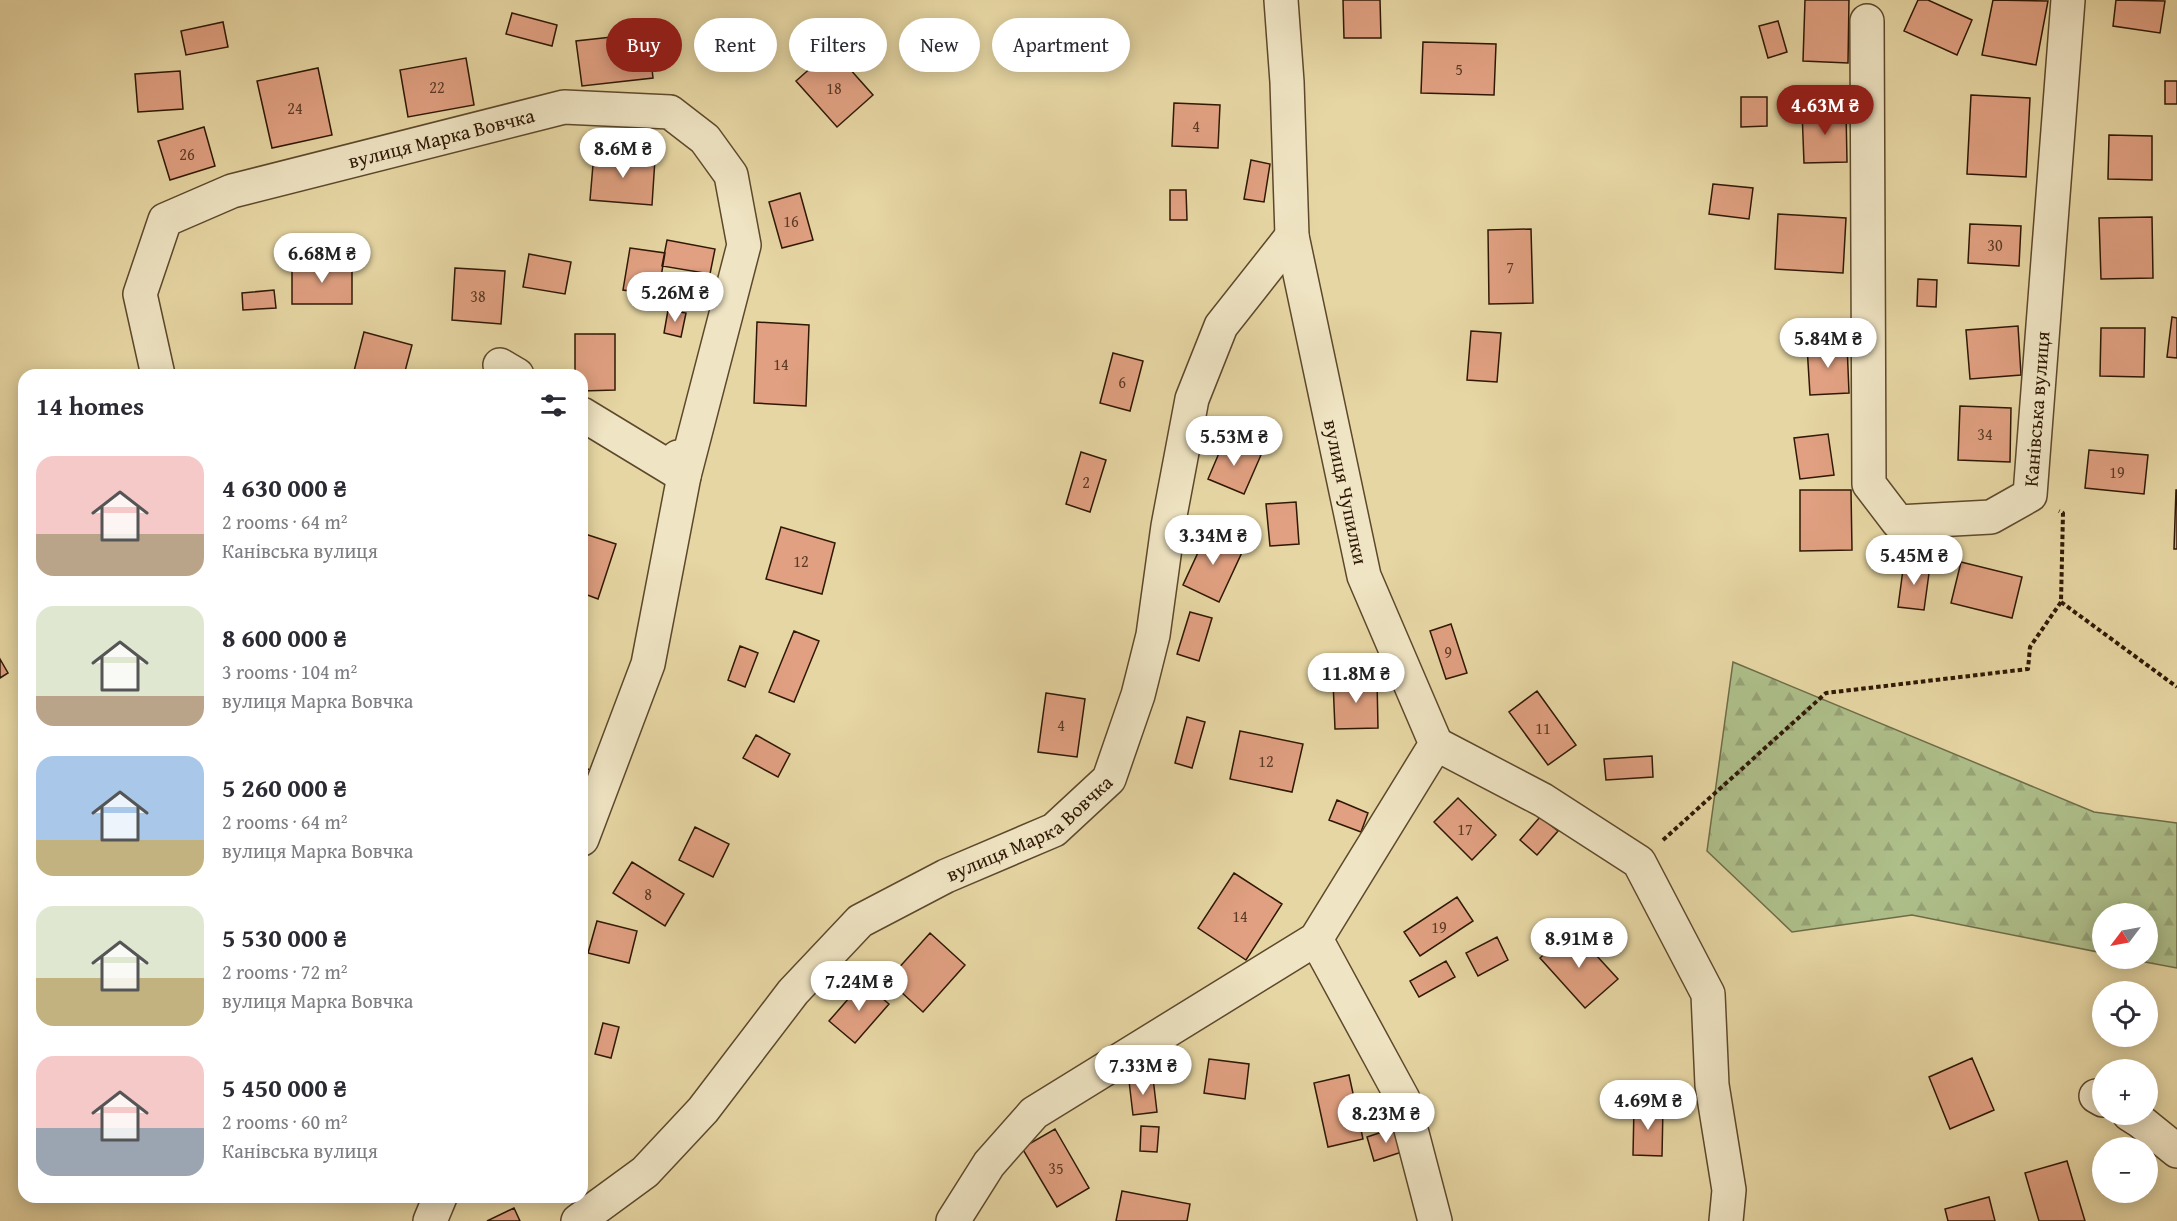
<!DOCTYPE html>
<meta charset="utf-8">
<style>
body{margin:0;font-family:"Gentium Book Plus",serif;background:#f7f7f7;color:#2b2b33;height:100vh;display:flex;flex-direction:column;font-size:22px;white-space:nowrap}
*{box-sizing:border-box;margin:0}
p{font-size:20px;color:#7c7c81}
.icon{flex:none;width:33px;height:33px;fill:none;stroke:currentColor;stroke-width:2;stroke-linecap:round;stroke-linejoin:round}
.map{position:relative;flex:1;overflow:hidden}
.drawer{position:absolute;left:18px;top:369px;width:570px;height:834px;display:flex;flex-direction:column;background:#fff;border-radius:18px;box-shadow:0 3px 15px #0003}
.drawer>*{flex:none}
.guide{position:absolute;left:606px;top:18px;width:570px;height:54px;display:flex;gap:12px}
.needle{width:39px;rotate:238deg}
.tools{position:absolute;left:2092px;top:903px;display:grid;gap:12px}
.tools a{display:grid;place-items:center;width:66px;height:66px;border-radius:50%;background:#fff;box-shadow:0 3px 15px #0003;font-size:30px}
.price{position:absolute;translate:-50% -51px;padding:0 14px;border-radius:21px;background:#fff;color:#222;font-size:20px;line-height:39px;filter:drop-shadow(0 2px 3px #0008)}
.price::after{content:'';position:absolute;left:50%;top:36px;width:18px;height:14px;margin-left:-9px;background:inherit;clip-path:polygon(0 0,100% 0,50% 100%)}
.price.selected{background:#8f2418;color:#fff}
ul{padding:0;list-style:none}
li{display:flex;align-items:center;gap:18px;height:150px;padding:0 18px}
li span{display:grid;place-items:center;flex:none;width:168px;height:120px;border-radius:18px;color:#555}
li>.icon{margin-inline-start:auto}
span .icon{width:72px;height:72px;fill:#fffc;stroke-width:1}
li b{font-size:26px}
h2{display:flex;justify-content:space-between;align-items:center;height:72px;padding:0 18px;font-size:26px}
.pill{padding:0 21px;border-radius:27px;background:#fff;box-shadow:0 3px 15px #0003;font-size:21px;line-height:54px}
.pill.selected{background:#8f2418;color:#fff}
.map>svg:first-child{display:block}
</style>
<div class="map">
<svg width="2177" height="1221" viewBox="0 0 2177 1221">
<defs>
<pattern id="forest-firs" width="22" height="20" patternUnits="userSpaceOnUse" patternTransform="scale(1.5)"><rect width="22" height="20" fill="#aebf8a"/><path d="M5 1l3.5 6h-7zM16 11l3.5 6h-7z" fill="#96a376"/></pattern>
</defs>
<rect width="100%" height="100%" fill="#e6d6a3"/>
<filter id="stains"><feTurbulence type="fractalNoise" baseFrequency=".00333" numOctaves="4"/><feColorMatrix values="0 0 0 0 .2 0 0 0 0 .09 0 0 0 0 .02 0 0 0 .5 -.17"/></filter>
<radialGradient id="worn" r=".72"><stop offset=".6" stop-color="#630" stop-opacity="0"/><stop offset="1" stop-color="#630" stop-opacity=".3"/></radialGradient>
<path fill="url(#forest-firs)" stroke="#6e6c48" stroke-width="1.5" d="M1733,662L2094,812L2177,823V968L2129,959L2148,958V914H2103V953L1912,915L1792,932L1707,851Z"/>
<path fill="#e0a081" stroke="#2f1805" stroke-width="1.5" d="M1343,0H1380L1381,38H1344Z
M1805,0H1849L1848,63L1803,61Z
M1918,0H1928L1972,20L1957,55L1904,31Z
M1993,0L2048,1L2036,65L1982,55Z
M2116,0L2165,1L2160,33L2113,26Z
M512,13L557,25L552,46L506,34Z
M1778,21L1787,52L1768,58L1759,26Z
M223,22L228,47L186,55L181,31Z
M648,33L653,78L582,86L576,41Z
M1423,42L1496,44L1494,95L1421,93Z
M832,49L873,95L837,127L796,81Z
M466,58L474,105L408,117L400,70Z
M318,68L332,135L272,148L257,81Z
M180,71L183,109L138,112L135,74Z
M2165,81H2177V104H2165Z
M1971,95L2030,98L2026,177L1967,174Z
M1741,97H1767V126L1741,127Z
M1174,103L1220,105L1218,148L1172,146Z
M1846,110L1847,162L1804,163L1802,111Z
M204,127L215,166L170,180L158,141Z
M2109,135L2152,136V180L2108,179Z
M594,153L655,159L652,205L590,200Z
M1251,160L1270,164L1264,202L1244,199Z
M1713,184L1753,188L1749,219L1709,214Z
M1170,190H1186L1187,220H1170Z
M800,193L813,240L782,248L769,202Z
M1778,214L1846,218L1843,273L1775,269Z
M2152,217L2153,278L2101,279L2099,218Z
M1970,224L2021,226L2019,266L1968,263Z
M1531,229L1533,303L1489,304L1488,230Z
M667,240L715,249L710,274L662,266Z
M630,248L665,253L658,295L623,290Z
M529,254L571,262L565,294L523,287Z
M292,264H352V304H292Z
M455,268L505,271L501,324L452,320Z
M1918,279L1937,280L1936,307L1917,306Z
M274,290L276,308L243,310L242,293Z
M668,310L686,313L681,337L664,333Z
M2172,317L2177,318V358L2167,357Z
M757,322L809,325L806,406L754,403Z
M2018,326L2021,375L1970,379L1966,330Z
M2101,328H2145L2144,377L2100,376Z
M1471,331L1501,333L1497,382L1467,380Z
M364,332L412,345L404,375H353Z
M575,334H615V390L582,391V375H575Z
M1847,344L1849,393L1810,395L1807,346Z
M1113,353L1143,361L1130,411L1100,403Z
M1960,406L2011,408L2010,462L1958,460Z
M1828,434L1834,475L1800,479L1794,438Z
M1225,439L1261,455L1244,494L1208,479Z
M2089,450L2148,455L2144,494L2085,488Z
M1081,452L1106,460L1090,512L1066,504Z
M1800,490H1851L1852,550L1800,551Z
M2176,490H2177V549H2174Z
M1296,502L1299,544L1270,546L1266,504Z
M781,527L835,543L822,594L766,579Z
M1208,531L1244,548L1219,602L1183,585Z
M582,533L616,544L598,599L582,593Z
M1904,562L1930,566L1924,610L1898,607Z
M1961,562L2022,577L2012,618L1951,603Z
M1190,612L1212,618L1199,661L1177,654Z
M1451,624L1467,673L1446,679L1430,631Z
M794,631L819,641L794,702L769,692Z
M740,646L758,653L745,687L728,680Z
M0,659L8,673L0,678Z
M1377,680L1378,728L1335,729L1333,681Z
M1537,691L1576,745L1548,765L1509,712Z
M1046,693L1085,699L1077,757L1038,752Z
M1187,717L1205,722L1192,768L1175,763Z
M1240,731L1303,744L1292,792L1230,779Z
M756,735L790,754L778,777L743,758Z
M1652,756L1653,777L1606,780L1604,759Z
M582,765L591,771L582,783Z
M1458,798L1496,835L1472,860L1434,822Z
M1337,800L1368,813L1361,832L1329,820Z
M1540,817L1558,831L1537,855L1520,840Z
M695,827L729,844L713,877L679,860Z
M632,862L684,894L665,926L613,893Z
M1234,873L1282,904L1246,960L1198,928Z
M1457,897L1473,921L1420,956L1404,932Z
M597,921L637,931L629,963L588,953Z
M1572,929L1618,979L1585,1008L1540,958Z
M930,933L965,965L923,1012L888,980Z
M1497,937L1508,960L1478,976L1466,953Z
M1446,961L1455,977L1419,997L1410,981Z
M863,982L889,1004L855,1043L829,1021Z
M603,1023L619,1027L611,1058L595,1054Z
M1972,1058L1994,1110L1950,1129L1929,1077Z
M1209,1059L1249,1064L1245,1099L1204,1093Z
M1349,1075L1363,1139L1328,1147L1314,1083Z
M1153,1078L1157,1112L1133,1115L1129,1081Z
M1634,1106L1663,1107L1662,1156L1633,1155Z
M1141,1126L1159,1127L1157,1152L1140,1151Z
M1397,1127L1405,1151L1374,1161L1367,1137Z
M1055,1129L1089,1188L1057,1207L1022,1148Z
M2067,1161L2085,1221H2039L2025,1173Z
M1122,1191L1190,1204L1187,1221H1116Z
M1989,1197L1995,1221H1948L1945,1209Z
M514,1208L520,1221H487Z"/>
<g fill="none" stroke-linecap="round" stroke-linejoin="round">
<g stroke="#5d482c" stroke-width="36">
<g id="minor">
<path id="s1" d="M1867,21L1869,484L1898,522L1991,517L2030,495L2068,0"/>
<path d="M500,365L517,375"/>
<path id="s2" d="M158,375L140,294L165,220L232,191L564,107L670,112L705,139L731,175L744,245L684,476L648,664L582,839"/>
<path d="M582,414L684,476L678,457"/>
<path d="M1436,744L1543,800L1639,862L1708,994L1712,1085L1729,1190L1726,1221"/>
<path d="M1316,939L1403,1099L1435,1221"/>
<path d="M2096,1096L2103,1100"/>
<path d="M2129,1114L2140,1121L2177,1151"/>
<path d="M430,1221L440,1197"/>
<path id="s3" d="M578,1221L645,1172L703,1110L793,992L860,921L946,876L1054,830L1109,779L1138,695L1153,635L1168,526L1192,399L1221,326L1292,236"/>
<path d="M953,1221L989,1164L1034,1113L1316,939L1436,744L1364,576L1292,236L1287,82L1281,0"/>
</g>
</g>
<path stroke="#2f1805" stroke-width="4" stroke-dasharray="4.5 3" stroke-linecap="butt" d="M2061,602L2177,687
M1663,840L1826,693L2028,669L2030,647L2061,602L2063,513L2059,511"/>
<use href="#minor" stroke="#efe4c3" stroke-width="33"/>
</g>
<g text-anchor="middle" stroke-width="5" stroke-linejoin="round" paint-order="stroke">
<g font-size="16" fill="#5b3a24">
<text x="1459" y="75">5</text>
<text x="437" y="93">22</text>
<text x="834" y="94">18</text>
<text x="295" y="114">24</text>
<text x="1196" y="132">4</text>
<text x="187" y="160">26</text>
<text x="791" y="227">16</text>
<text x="1995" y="251">30</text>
<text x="1510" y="273">7</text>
<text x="478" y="302">38</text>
<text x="781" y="370">14</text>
<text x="1122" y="388">6</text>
<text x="1985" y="440">34</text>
<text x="2117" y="478">19</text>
<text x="1086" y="488">2</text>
<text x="801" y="567">12</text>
<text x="1448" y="658">9</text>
<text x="1061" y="731">4</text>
<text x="1543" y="734">11</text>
<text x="1266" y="767">12</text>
<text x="1465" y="835">17</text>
<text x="648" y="900">8</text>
<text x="1240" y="922">14</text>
<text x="1439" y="933">19</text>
<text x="1056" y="1174">35</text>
</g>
<g font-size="20" fill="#2f1805" stroke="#efe4c3">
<text dy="7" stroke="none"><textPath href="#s2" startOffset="450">вулиця Марка Вовчка</textPath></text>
<text dy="7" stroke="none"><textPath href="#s1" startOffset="735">Канівська вулиця</textPath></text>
<text transform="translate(1346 492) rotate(78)" y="7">вулиця Чупилки</text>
<text dy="7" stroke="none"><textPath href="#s3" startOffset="608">вулиця Марка Вовчка</textPath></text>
</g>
</g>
<rect width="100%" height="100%" filter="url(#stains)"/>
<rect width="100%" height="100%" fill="url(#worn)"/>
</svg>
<div class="tools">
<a><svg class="needle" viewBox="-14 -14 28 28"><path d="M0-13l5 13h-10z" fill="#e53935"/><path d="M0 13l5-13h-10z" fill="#7c7c81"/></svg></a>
<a><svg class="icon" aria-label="locate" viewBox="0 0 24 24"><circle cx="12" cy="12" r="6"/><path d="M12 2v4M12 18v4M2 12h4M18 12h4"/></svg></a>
<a>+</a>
<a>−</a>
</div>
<b class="price selected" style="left:1825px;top:136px">4.63M ₴</b>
<b class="price" style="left:623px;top:179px">8.6M ₴</b>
<b class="price" style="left:322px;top:284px">6.68M ₴</b>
<b class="price" style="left:675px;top:323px">5.26M ₴</b>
<b class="price" style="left:1828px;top:369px">5.84M ₴</b>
<b class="price" style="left:1234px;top:467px">5.53M ₴</b>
<b class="price" style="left:1213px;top:566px">3.34M ₴</b>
<b class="price" style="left:1914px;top:586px">5.45M ₴</b>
<b class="price" style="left:1356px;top:704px">11.8M ₴</b>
<b class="price" style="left:1579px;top:969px">8.91M ₴</b>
<b class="price" style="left:859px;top:1012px">7.24M ₴</b>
<b class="price" style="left:1143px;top:1096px">7.33M ₴</b>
<b class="price" style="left:1648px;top:1131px">4.69M ₴</b>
<b class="price" style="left:1386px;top:1144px">8.23M ₴</b>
<div class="guide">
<a class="pill selected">Buy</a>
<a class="pill">Rent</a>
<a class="pill">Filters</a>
<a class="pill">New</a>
<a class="pill">Apartment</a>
</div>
<section class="drawer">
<h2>14 homes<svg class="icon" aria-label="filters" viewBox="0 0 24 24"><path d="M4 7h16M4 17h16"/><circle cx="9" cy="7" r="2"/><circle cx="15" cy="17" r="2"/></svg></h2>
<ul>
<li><span style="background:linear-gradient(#f6c9c9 65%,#b9a48a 0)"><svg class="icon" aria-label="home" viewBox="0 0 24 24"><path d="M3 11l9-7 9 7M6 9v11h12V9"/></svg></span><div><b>4 630 000 ₴</b><p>2 rooms · 64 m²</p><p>Канівська вулиця</p></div></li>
<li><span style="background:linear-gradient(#dfe7d0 75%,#b9a48a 0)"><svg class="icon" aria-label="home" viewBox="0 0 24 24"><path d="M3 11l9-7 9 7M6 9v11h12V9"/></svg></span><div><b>8 600 000 ₴</b><p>3 rooms · 104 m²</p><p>вулиця Марка Вовчка</p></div></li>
<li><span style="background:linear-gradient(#a9c7e8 70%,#c2b280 0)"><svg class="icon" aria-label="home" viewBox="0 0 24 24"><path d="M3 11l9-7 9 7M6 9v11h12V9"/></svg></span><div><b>5 260 000 ₴</b><p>2 rooms · 64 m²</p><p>вулиця Марка Вовчка</p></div></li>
<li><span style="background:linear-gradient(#dfe7d0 60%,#c2b280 0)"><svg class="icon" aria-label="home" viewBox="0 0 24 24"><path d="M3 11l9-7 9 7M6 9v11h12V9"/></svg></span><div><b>5 530 000 ₴</b><p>2 rooms · 72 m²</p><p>вулиця Марка Вовчка</p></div></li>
<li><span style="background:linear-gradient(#f6c9c9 60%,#9aa5b1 0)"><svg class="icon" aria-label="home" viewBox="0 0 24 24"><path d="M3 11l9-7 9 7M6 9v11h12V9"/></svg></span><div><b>5 450 000 ₴</b><p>2 rooms · 60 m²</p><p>Канівська вулиця</p></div></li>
</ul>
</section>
</div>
